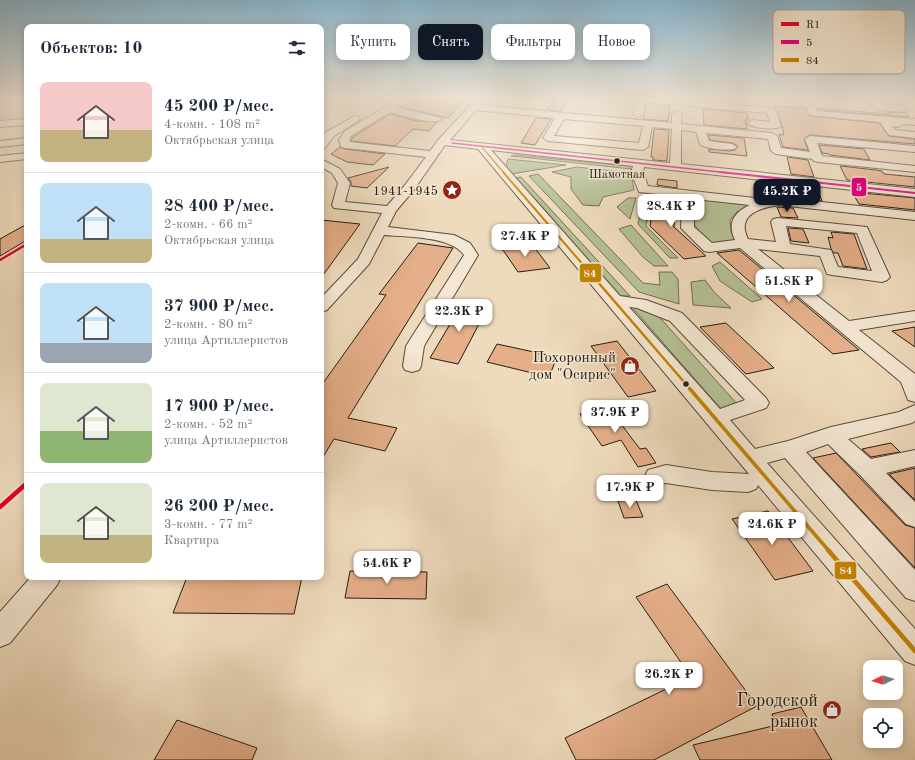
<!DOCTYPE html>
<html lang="ru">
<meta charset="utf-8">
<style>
body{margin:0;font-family:"Old Standard TT",serif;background:#f2f2f3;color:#1f2937;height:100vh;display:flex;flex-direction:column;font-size:15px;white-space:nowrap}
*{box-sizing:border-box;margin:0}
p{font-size:13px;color:#747a83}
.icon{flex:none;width:22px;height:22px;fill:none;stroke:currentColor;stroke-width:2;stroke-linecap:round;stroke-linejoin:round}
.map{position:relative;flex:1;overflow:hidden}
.panel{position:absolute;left:24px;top:24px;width:300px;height:556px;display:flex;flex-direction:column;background:#fff;border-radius:8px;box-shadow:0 2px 10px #0003}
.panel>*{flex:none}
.guide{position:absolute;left:336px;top:24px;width:380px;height:36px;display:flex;gap:8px}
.needle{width:26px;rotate:265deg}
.controls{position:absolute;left:863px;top:660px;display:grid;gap:8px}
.controls a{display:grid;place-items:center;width:40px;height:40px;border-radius:8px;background:#fff;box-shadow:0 2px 10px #0003;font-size:20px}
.price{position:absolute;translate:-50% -34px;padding:0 9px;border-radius:8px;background:#fff;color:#222;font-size:13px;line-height:26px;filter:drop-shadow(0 1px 2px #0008)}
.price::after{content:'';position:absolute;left:50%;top:24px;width:12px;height:9px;margin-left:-6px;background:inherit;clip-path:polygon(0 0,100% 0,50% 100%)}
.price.on{background:#111827;color:#fff}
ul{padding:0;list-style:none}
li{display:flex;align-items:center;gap:12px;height:100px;padding:0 16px}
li+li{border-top:1px solid #e0e1e3}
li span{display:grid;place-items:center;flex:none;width:112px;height:80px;border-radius:8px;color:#555}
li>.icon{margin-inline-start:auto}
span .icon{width:48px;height:48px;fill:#fffc;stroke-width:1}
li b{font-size:17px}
h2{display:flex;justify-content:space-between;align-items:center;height:48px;padding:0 16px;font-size:17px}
.pill{padding:0 14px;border-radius:8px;background:#fff;box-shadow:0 2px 10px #0003;font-size:14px;line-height:36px}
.pill.on{background:#111827;color:#fff}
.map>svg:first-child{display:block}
</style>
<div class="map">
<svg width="915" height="760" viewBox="0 0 915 760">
<rect width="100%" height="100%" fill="#eedabc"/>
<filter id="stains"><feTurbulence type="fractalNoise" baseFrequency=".005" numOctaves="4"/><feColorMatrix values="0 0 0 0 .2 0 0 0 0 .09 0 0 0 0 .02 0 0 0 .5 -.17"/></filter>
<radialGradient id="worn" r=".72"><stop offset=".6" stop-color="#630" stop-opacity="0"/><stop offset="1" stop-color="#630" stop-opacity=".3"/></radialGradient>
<path fill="#b4c094" stroke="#6d6e52" d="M0,100H27V121L0,123Z
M516,155L628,166L631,169L511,156Z
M508,159L566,165L511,174L506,166Z
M577,167L631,173L634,190L603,197L599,206L583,205L571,189V177L552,172Z
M538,174L643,283L660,285L659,272H672L678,279L679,304L639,292L529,176Z
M521,177L630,296H620L515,178Z
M628,198H636L630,219L617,207Z
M695,198L754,205L737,212L730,220L731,232L735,240L711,243C691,224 692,225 695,198Z
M643,199H651L646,226L678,258H670L638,224Z
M631,225L668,266H654L643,257L619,229Z
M720,262L762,299L752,302L720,281L712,266Z
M705,280L715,293L731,308L693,305L691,282Z
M632,307H641L654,311L738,405L721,409Z"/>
<path fill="#e5af89" stroke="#261d11" d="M414,100L434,102L435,100H464L448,118L401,107Z
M554,100H567L561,111L547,110Z
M646,101L655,104L670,106L668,121L643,119Z
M775,106L806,108L809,116L879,123L889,136L915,139V144L810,135L804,139L808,150L783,147L779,134L784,135L782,126Z
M817,108L889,114L887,112H905L909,117L817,110Z
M703,109L747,113L748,120H745L747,129L704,125Z
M390,114L417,121L437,122L429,131L413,129L395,146L351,141L353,137Z
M536,118L551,119L535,145L521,143Z
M654,129L669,130L667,161L653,160V157H651Z
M708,135L744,138L747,156L709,152V149L730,151L735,150L738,146L732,143L710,140Z
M819,145L864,149L870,160L830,155L829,154L822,153Z
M340,147L345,149L385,154L373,165L347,162L331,154Z
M787,157L808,160L814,177L791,174Z
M840,166L876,170L882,171L884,174L915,177V187L847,180Z
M389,167L367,188L351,186V182L348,178Z
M658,179L677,181V188L657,185Z
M794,185L817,188L822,201L798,198Z
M852,192L915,198V210L859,204Z
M655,195L676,198L674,227L706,256L684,259L650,226Z
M777,207L793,208L798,218L781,217Z
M321,220L360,224L321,278Z
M27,224V240L0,256V239Z
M788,228L803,229L809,243L791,241Z
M831,232L854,234L867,269L843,266L838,253H834L831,249L828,237L833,238Z
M418,243L453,248L348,418L397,428L385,451L334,439L321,460V386L386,295L379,294Z
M531,243L550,268L518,272L501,247Z
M739,250L803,303L859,350L833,354L717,253Z
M463,302L488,307L458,364L430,358Z
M726,323L774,368L746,374L700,327Z
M915,327V347L892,331Z
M617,341L656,391L628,397L591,346Z
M497,344L557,357L549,377L487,362Z
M608,407L640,449L646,448L656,463L638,467L621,440L602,446L580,414Z
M891,443L900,452L871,457L862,449Z
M836,453L905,525L915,528V568L813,458Z
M915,468V500L889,474Z
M636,500L643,517L624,518L618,501Z
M768,511L813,571L775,580L732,519Z
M350,571L427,572L426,599L345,598Z
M187,577H302L294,614L173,613Z
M667,584L757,706L654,760H576L565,738L691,677L636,597Z
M801,707L832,760H700L693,745L777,725L772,714Z
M177,720L257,748L252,760H154Z"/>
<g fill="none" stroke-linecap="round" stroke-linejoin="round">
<g stroke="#584c3c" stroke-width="2">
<path id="minor" d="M0,100H5L0,104Z
M397,100H413L397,108C405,110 438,116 442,119C434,126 401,115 390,112L352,135L349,140L350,142L430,151L438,140L475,100H484L480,105L672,123V114L677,111L682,114L681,124L772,133L777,136L781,148L810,152L805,139L810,136L915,146V152L817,143L822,156L915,166V172L818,162L814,161L812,159L776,154L771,151L768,139L706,133L709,141L732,144L737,147C733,152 704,149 700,144L696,132L681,130V164L915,189V197L644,167L643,172L648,186L765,199L772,198L770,189L772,186H780L784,198L915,212V220L779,205C759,208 736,215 748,239L776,242L771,222L773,219L778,218L867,227L890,277L887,280L882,282L832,275L827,274L820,256L758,249L849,321L915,311V321L859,330L915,374V402L908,400L901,382L740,248L709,252L704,251L681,228L682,197L639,192L631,172L633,166L491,150L620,296L646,300L682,313L766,398L769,403L766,408L730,420L755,449L788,441L831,427L899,412L915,405V421L912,423L848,439L871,459L915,450V466L886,473L915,502V527L906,524L859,474L828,444L806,452L915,570V601L906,598L785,458L767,463L915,629V665L905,661L758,485L756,489L748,492L712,490L666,483L656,485L648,482L645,476L648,470L666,465L712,472L749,474L478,149L445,145L413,191L396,211L388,227L454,235L470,243L478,255L424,346L421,366L419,370L412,372L405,370L403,366L406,346L464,255C451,236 406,237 384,235L369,264L327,310L321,312V298L358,259L382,213L334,208L332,205L338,183L332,173L321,167V159L340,169L350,183L345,202L387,206L405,185L426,157L345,148L341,147L339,140L345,131ZM476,110L555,118L543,138L548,141L643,150L648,147L652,127L672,129L670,163L450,140ZM564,119L643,126L639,143L554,136ZM694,199L750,205C734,212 727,223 735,240L712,243L694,227ZM786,226L857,233L872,271L838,267L831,250L790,244ZM629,307L637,308L670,321L745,400L720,409Z
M637,100H645L643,114L638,117L633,114Z
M651,100H686L771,108L776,111L781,126C776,131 752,128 747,123L752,120L770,122L767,113L655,103Z
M868,100H878L882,105L903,106L908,109L903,112L879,110L876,109Z
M811,105L814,106L816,111L915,119V125L903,124L898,127L892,126L895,130L915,132V138L889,135L880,122L809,115L807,108Z
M355,116L358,117L360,119L358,121L334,136L325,148L321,149V139L326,132Z
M27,119V125L0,127V121Z
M27,138V144L0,147V141Z
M27,153V159L0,162V156Z
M31,577H61L57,585L10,643L0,647V612Z"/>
</g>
<use href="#minor" fill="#f4e7d3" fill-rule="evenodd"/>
<g stroke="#f4e7d3" stroke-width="3">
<path id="bus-1-far1" d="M452,143L729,173"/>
</g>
<g stroke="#f4e7d3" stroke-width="4">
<path id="bus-1" d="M720,172L915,193"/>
</g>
<g stroke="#f4e7d3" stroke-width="3">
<path id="bus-2-far4" d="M482,147L504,173"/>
</g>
<g stroke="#f4e7d3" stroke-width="4">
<path id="bus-2-far3" d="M503,172L585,267"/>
</g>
<g stroke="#f4e7d3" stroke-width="5">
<path id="bus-2-far2" d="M584,266L691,390"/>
</g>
<g stroke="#f4e7d3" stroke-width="6">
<path id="bus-2-far1" d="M690,389L829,551"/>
</g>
<g stroke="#f4e7d3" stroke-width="8">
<path id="bus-2" d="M828,550L915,651"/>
</g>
<use href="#bus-1-far1" stroke="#e5007d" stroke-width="1.5"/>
<use href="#bus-1" stroke="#e5007d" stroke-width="2"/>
<use href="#bus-2-far4" stroke="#c38404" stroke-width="1.5"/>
<use href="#bus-2-far3" stroke="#c38404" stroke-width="2"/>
<use href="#bus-2-far2" stroke="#c38404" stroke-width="2.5"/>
<use href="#bus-2-far1" stroke="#c38404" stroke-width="3.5"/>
<use href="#bus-2" stroke="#c38404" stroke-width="4.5"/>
<g stroke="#f4e7d3" stroke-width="4.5">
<path id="rail-1-far1" d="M0,260L27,244"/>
</g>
<g stroke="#f4e7d3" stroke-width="8">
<path id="rail-1" d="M0,507L27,483"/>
</g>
<use href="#rail-1-far1" stroke="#e4002b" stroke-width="2.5"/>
<use href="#rail-1" stroke="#e4002b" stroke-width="4.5"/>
</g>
<linearGradient id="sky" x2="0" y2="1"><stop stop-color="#88b7d1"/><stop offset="0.48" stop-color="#f7eee1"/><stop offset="1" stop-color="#f7eee1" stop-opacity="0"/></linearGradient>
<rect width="915" height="207" fill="url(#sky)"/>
<defs>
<g id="sight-disc" transform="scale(1)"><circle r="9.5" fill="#8f2418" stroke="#f4e7d3"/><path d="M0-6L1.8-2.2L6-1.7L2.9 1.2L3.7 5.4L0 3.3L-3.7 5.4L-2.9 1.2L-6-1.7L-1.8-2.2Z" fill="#fff"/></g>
<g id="shop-disc" transform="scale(1)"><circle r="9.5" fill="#8f2418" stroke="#f4e7d3"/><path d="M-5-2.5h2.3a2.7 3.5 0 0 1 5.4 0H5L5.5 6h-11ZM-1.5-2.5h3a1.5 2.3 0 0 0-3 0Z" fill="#fff"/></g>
</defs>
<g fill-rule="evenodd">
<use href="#sight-disc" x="452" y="190"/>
<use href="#shop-disc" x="630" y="366"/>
<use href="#shop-disc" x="832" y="710"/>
</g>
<g fill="#261d11" stroke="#f4e7d3" stroke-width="1.5">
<circle cx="617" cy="161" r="3.5"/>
<circle cx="686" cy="384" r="3.5"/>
</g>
<g text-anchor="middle" stroke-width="3" stroke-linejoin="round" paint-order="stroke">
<g font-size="12" fill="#261d11" stroke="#f4e7d3">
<text x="617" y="178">Шамотная</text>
</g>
<g font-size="13" fill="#261d11" stroke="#f4e7d3" text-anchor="end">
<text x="438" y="195">1941-1945</text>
</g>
<g font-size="15" fill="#261d11" stroke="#f4e7d3" text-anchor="end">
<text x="616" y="362">Похоронный<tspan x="616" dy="17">дом "Осирис"</tspan></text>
</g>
<g font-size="18" fill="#261d11" stroke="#f4e7d3" text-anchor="end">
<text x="818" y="706">Городской<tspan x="818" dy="21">рынок</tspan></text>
</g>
</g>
<rect x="773" y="10" width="132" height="64" rx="6" fill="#f4e7d3" stroke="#b6aa99" stroke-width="1"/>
<rect x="781" y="22" width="18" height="4" fill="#e4002b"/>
<rect x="781" y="40" width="18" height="4" fill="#e5007d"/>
<rect x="781" y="58" width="18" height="4" fill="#c38404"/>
<g font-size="11" fill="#261d11">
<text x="806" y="28">R1</text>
<text x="806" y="46">5</text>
<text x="806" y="64">84</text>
</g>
<g stroke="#f4e7d3" stroke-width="1.5">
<rect x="851" y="177" width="16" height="20" rx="4" fill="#e5007d"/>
<rect x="579" y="263" width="23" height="20" rx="4" fill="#c38404"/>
<rect x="834" y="561" width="23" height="19" rx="4" fill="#c38404"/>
</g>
<g font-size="11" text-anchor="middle" font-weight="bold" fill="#fff">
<text x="859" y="191">5</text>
<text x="590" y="277">84</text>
<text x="846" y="574">84</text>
</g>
<rect width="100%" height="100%" filter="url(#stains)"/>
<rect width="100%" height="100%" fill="url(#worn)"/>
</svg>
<div class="controls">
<a><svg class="needle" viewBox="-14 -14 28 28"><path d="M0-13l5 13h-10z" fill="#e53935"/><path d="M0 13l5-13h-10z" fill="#747a83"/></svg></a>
<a><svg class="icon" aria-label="locate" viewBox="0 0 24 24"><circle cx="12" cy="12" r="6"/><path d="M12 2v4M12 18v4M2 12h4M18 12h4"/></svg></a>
</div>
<b class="price on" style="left:787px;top:213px">45.2K ₽</b>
<b class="price" style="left:671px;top:228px">28.4K ₽</b>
<b class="price" style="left:525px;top:258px">27.4K ₽</b>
<b class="price" style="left:789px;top:303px">51.8K ₽</b>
<b class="price" style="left:459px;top:333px">22.3K ₽</b>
<b class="price" style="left:615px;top:434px">37.9K ₽</b>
<b class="price" style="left:630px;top:509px">17.9K ₽</b>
<b class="price" style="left:772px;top:546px">24.6K ₽</b>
<b class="price" style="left:387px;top:585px">54.6K ₽</b>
<b class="price" style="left:669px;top:696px">26.2K ₽</b>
<div class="guide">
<a class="pill">Купить</a>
<a class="pill on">Снять</a>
<a class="pill">Фильтры</a>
<a class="pill">Новое</a>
</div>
<section class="panel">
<h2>Объектов: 10<svg class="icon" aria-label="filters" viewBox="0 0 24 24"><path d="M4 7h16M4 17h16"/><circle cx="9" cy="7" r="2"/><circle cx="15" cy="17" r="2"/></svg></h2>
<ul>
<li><span style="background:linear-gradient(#f6c9c9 60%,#c2b280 0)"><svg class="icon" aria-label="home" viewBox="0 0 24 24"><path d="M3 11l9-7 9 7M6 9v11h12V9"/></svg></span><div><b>45 200 ₽/мес.</b><p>4-комн. · 108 m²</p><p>Октябрьская улица</p></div></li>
<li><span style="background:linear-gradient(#bfe0f5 70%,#c2b280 0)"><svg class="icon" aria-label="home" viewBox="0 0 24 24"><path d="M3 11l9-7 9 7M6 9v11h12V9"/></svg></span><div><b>28 400 ₽/мес.</b><p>2-комн. · 66 m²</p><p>Октябрьская улица</p></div></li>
<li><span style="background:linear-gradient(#bfe0f5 75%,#9aa5b1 0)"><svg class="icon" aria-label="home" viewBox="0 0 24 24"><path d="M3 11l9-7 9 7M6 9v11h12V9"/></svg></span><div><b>37 900 ₽/мес.</b><p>2-комн. · 80 m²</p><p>улица Артиллеристов</p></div></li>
<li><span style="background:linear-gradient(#dfe7d0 60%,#8fb573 0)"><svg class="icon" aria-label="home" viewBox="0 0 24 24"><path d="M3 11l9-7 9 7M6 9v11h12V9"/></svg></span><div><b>17 900 ₽/мес.</b><p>2-комн. · 52 m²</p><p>улица Артиллеристов</p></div></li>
<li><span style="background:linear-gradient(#dfe7d0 65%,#c2b280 0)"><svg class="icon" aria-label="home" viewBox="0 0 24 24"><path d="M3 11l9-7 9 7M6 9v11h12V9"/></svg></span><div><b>26 200 ₽/мес.</b><p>3-комн. · 77 m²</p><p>Квартира</p></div></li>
</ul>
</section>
</div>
